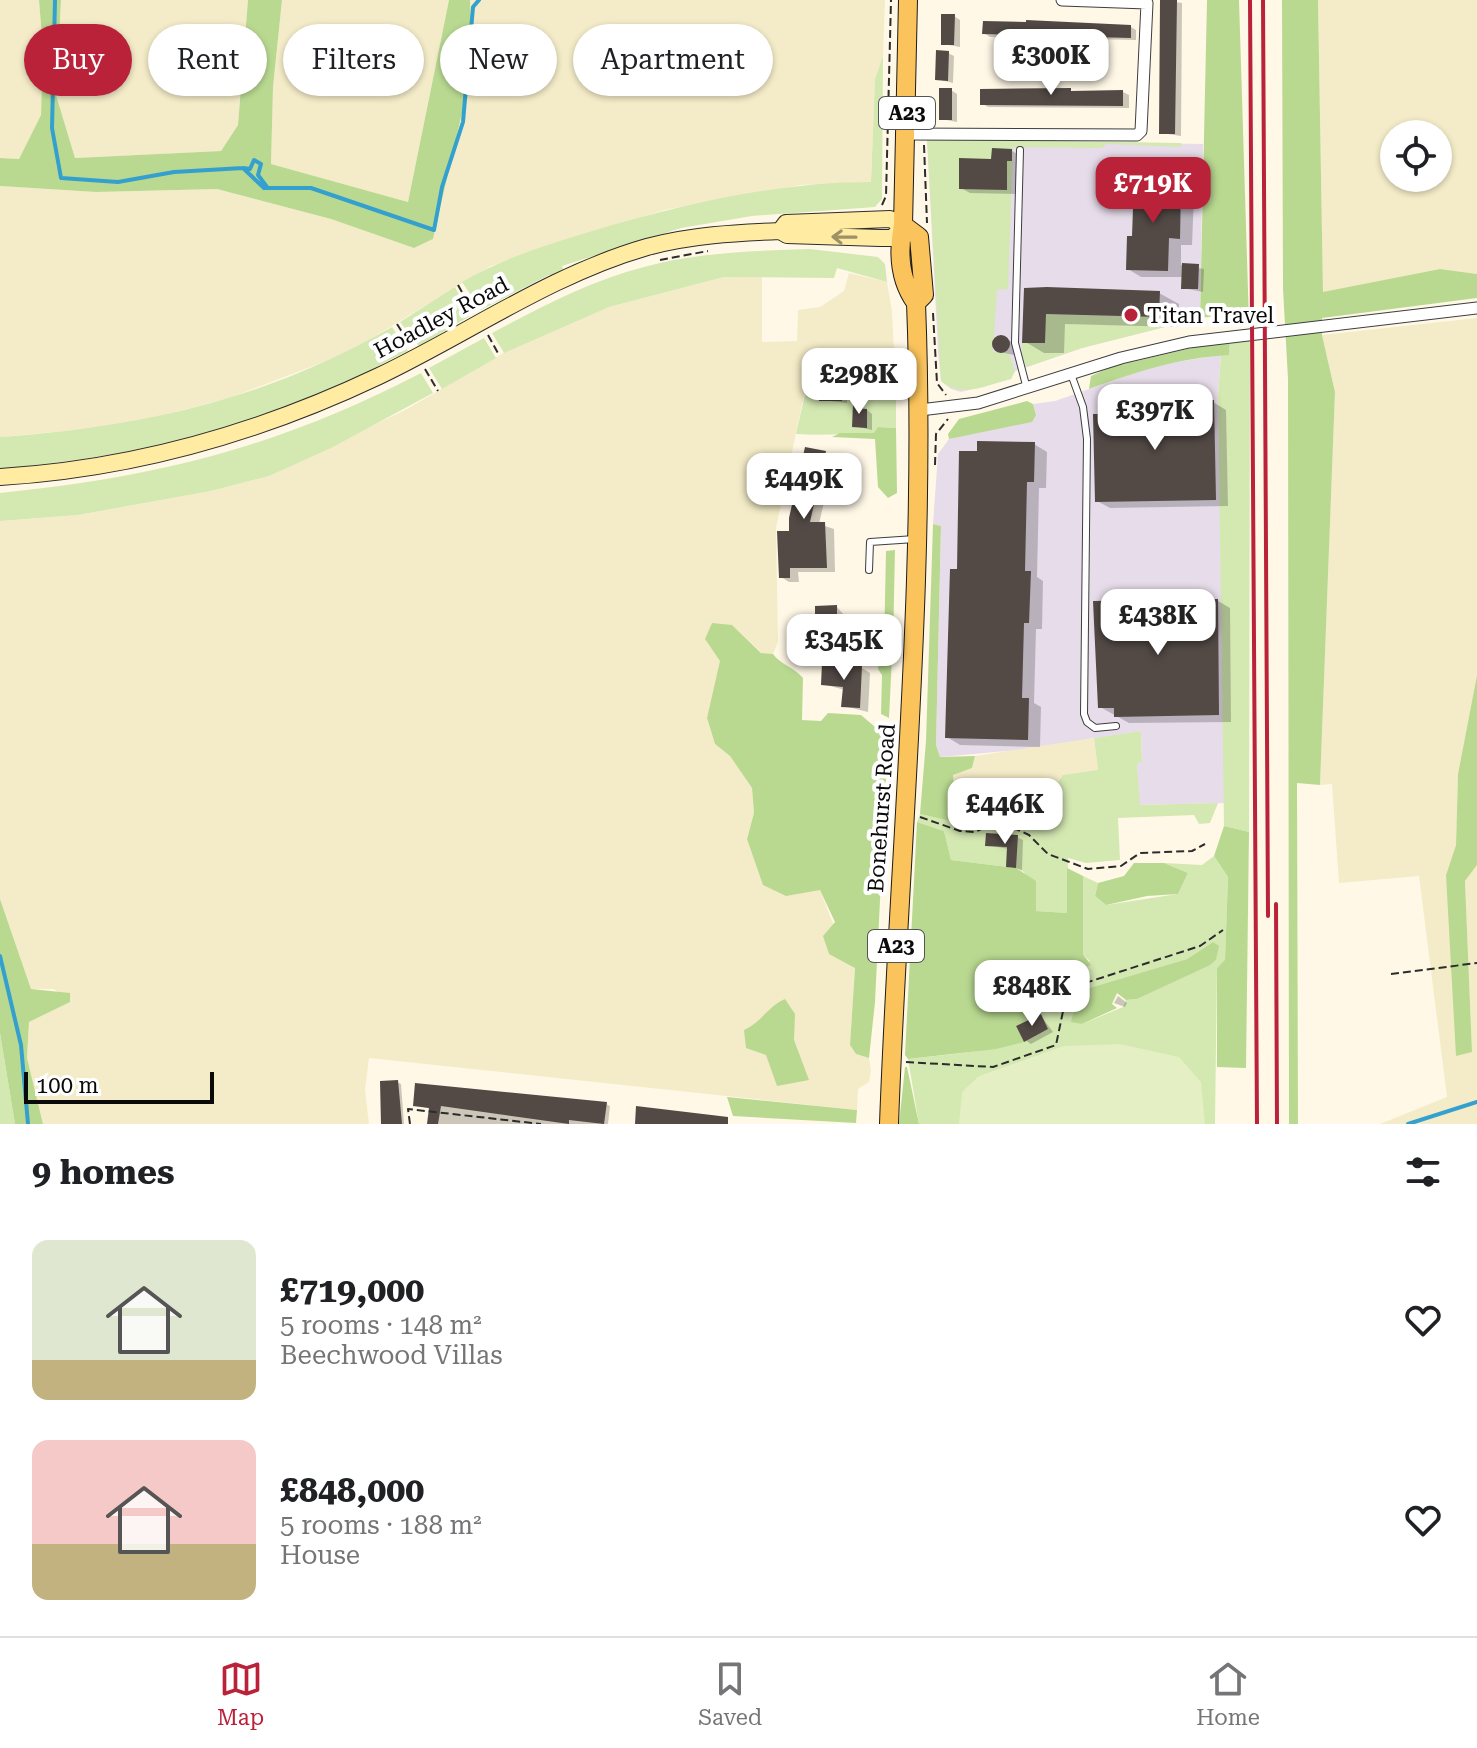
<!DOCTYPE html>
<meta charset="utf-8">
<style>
body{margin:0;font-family:"Roboto Serif",serif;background:#f2f2f2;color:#202124;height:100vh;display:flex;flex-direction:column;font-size:30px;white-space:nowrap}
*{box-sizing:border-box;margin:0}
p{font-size:26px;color:#757577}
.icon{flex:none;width:44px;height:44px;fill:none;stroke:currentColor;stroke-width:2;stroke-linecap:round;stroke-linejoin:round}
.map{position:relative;height:1124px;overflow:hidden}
.details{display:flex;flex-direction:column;background:#fff;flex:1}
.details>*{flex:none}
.hud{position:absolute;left:24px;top:24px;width:800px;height:72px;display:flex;gap:16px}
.fabs{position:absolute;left:1380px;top:120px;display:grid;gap:16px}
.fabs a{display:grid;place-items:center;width:72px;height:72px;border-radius:50%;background:#fff;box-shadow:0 2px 6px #0004;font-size:40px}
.scale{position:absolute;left:24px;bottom:20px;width:190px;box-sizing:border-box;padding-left:8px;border:4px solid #0a0a0a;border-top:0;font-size:22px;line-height:28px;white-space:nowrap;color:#0a0a0a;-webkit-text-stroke:6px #fff;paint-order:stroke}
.price{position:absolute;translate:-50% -68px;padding:0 18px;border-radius:16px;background:#fff;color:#222;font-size:26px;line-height:52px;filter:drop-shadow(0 2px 4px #0008)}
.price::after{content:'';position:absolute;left:50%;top:48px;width:24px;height:18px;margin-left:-12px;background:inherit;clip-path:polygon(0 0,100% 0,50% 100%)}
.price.current{background:#ba223a;color:#fff}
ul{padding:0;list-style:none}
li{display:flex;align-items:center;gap:24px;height:200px;padding:0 32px}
li span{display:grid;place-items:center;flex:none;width:224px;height:160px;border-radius:16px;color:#555}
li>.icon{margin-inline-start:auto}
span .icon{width:96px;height:96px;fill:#fffc;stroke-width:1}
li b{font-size:34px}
h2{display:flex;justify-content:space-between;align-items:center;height:96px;padding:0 32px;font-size:34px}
.tag{padding:0 28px;border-radius:36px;background:#fff;box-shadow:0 2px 6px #0004;font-size:28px;line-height:72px}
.tag.current{background:#ba223a;color:#fff}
.tabs{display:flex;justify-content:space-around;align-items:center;height:112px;border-top:2px solid #e0e0e0;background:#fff;font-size:22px;color:#757577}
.tabs a{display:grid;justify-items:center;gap:4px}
.tabs .current{color:#ba223a}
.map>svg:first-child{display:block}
</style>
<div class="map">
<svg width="1477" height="1124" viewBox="0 0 1477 1124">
<rect width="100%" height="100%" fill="#fff8e7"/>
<path fill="#e7ddea" d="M927,139L1203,144L1200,318L1082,348L1015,371L1011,379L961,392L951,389L941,381L938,352Z
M1221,355L1218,395L1225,803L1139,805L1137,764L1142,762L1141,731L1019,750L940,757L936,745L941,526L933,524L938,454L949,439L1036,415L1033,404L1055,401L1157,365Z"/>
<path fill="#f4ecc8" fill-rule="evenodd" d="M0,0H39L43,49L41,115L19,159L0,158Z
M61,0H248L238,125L221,151L75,158L56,95Z
M282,0H449L408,202L271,164L273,87Z
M470,0H885L883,56L875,79L871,182L801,185L664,210L491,266L347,353L229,398L121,426L0,437V186L96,192L217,189L331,219L414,248L433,239L471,75Z
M1318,0H1477V274L1440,269L1323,293ZM1394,134H1438V178H1394Z
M849,273L887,282L892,311L895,371L807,381L776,528L778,642L773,654L762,653L732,625L707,718L715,744L730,756L752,788L754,813L747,839L820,890L848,962L855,968L850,1045L856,1054L869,1058L871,1071L869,1082L858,1089L857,1110L369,1058L365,1090L369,1124H43L27,1058L29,1022L69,1002L54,989H31L0,899V521L78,515L211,491L269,476L407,409L524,341L609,307L724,277L762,275V342L797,341L798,310L820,307L844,291Z
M1477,318V675L1458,774L1456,845L1446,875L1472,1052L1465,881L1477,865V1124H1380L1447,1097L1419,876L1339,883L1332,784L1320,785L1335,392L1322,335Z
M1094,738L1098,770L1057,784L1055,810H1025L955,799L953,774L972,768L975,756Z"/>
<path fill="#d4e8b2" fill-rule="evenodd" d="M883,56L882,199L875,207L752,216L681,228L562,266L565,275H549L481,310L462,282C505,257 552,243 599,229C688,203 779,182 871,182L875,79Z
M927,139L1181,143V147L1106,144L1102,148L1013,147L1008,289L997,290L993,352L1009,353L1015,371L1011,379C987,385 961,399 941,381Z
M810,249L878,257L885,264L887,282L837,268L834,278L724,277L609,307L504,353L492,333C541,307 590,281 644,267C698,252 755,251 810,249Z
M455,287L470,316L419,346L400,322Z
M1159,312H1184L1185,322L1082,348L1027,367L1022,357V343H1045L1046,314L1158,317Z
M392,327L408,351C368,371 329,393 287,409C194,444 98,459 0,469V437C143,427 267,399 392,327Z
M1250,337L1249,832L1224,826L1218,395L1221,355L1229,354L1230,339Z
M484,338L496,358L442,389L429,368Z
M889,371L890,393H896V428L879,427L875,433C848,433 823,436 796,434L808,381Z
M421,373L433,393L331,448L269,476L211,491L78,515L0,521V493C159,477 278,447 421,373Z
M1141,731L1142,762L1137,764L1140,805L1218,803L1210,823L1199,824L1194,815L1118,818L1120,860L1086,863L1068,858L1067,913L1036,911L1024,872L1016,868L951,860L944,831L917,822L920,814L972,826L978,823L979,802L1055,810L1057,784L1063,775L1098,770L1094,738Z
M1214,856L1228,877L1225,961L1217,968L1215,1124H919L908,1059C956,1053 1004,1052 1048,1029L1041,1014L1046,987L1090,961L1083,954V876L1098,883L1095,896L1106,905L1178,894L1188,873L1164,863L1202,865ZM1213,942L1216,960L1210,964L1137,999L1126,1000L1123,1007L1082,1024L1079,991L1187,959Z
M0,1033L15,1124H0Z"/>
<path fill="#b9d991" d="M39,0H61L56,95L75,158L221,151L238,125L248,0H282L273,87L271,164L408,202L449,0H470L471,74L433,239L414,248L331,219L217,189L96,192L0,186V158L19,159L41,115L43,49Z
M1207,0H1239L1249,323H1240L1233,314L1200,318Z
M1282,0H1318L1323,292L1440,269L1477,274V298L1322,318V335L1335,392L1320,785L1297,783L1298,1124H1289L1288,379L1283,289Z
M1230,339L1229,355C1178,358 1136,372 1089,389L1091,376L1111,367Z
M1027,401L1033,404L1036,415L1032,422L949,439L948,434L959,419Z
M878,427L896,428L897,493L888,498L878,487L875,439L832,437L840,433H874Z
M933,524L941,526L936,745L940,757L975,756L972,768L953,775L955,799L979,802L978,823L972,826L920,814L926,741Z
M895,550L893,644L884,648L886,551Z
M712,623L732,625L761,653L773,654C781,665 794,667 803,678L802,720L821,721L828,713L861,715L888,738L875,1002L869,1058L856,1054L850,1045L855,968L829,954L823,936L835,922L820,890L786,896L763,885L747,839L754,813L752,788L730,756L715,744L707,718L720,661L705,639Z
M884,657H892L889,718L881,714L882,675L878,669L879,662Z
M1477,675V865L1465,881L1472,1052L1456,1056L1446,875L1456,845L1458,774Z
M917,822L944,831L951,860L1016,868L1036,881V911L1067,913V868L1083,876V954L1091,965L1046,987L1041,1014L1016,1026L1024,1042L996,1049L908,1059L905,1055Z
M1224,826L1249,832L1246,1068L1217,1067V968L1225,960L1228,877L1214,856Z
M1134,863H1164L1188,873L1178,894L1147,896L1106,905L1095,896L1098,883L1124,876Z
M0,899L31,989L70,993V1002L29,1022L27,1058L43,1124H15L0,1033Z
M1213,942L1219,946L1216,960L1210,965L1137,999L1126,1000L1117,993L1112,1004L1117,1008L1082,1024L1071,1022L1079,991L1187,959Z
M785,999L795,1014L794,1040L809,1080L777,1086L766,1055L746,1048L744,1030C762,1022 767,1007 785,999Z
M905,1067H907L919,1124H899Z
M727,1097L857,1110L856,1123L733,1116Z"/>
<path fill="#e5efc4" d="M1120,1044L1179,1057L1201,1082L1205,1124H959L962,1092L979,1076L1064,1046Z"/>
<path fill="#0003" d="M1162,0L1182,3L1181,136L1161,133Z
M954,16L960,20V47L943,44Z
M1131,27L1136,30V40L990,37L984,33Z
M948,53L954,56L953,83L937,79Z
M951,90L957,94V122L941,119Z
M1123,92L1129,95V108L988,107L982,103Z
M1012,151L1021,156V165H1016V194L970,193L961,188Z
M1136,182L1170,183L1194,194L1192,245H1181V265L1204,269L1203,292L1183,288V277H1141L1128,269L1134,238Z
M1026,290L1159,293L1179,304L1178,327L1065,324L1064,353H1044L1024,341Z
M995,338L1014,342V355L995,351Z
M841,389L847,392V403L821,400Z
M1213,402L1226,410L1228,506L1110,508L1097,501Z
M862,406L872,414V430L854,426Z
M1034,444L1047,452L1046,488H1039L1037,577L1043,581L1042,629H1036L1034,703L1041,707L1040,747L960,745L947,737L959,571Z
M825,453L834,458L819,524L834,529L835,572H798L799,582H789L781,577L791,533Z
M1218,601L1230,608L1231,722L1129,723L1100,707Z
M837,607L845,616H862L870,621V645H865V650L835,651L827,646V625L817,620Z
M862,668L870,673L868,712L844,706L845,690L823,684Z
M1017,837L1023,840L1022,870L1008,866L1009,849L987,845Z
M1118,996L1127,1003L1125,1007L1114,1003Z
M1041,1016L1053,1032L1031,1044L1025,1040Z
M397,1082L401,1084L404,1124H383Z
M606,1104L610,1106L608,1124H429L431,1109L415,1105Z"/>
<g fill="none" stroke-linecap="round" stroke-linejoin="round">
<path stroke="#33a0ce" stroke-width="4" d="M55,0L52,128L61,178L118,182L174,172L243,168
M267,187L258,175L261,164L254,160L250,169L243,168L264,188H311L434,230L442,187L463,122L473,7L479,0
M0,956L21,1045L28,1124
M1408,1124L1477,1102"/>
</g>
<path fill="#534a46" d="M1160,0H1177L1175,134H1159Z
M941,14H955L954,45H941Z
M1026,20L1131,25V38L982,34L983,21L1026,22Z
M936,50L949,51L948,81L935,80Z
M939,88H952V120H939Z
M1071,88V91L1123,90V106L980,105V89Z
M992,148L1012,149V161H1007V190L959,189V158L991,159Z
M1134,180L1181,185L1180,239L1169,238L1168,271L1126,270L1127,236H1132Z
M1182,263L1199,264L1198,289H1181Z
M1047,287L1160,291L1159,317L1046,314L1045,343H1022L1024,288Z
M992 344a9 9 0 1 1 18 0a9 9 0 1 1-18 0Z
M819,387H842V401H819Z
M1214,400L1216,500L1095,502L1093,414H1111V403Z
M853,404H863V409H867V428L852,427Z
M977,441L1035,442L1034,482H1027L1025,571H1031L1029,623H1024L1022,698H1029L1028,740L945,738L950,569H957L959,451H977Z
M805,447L826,451L810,522H825L827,568H790V578H779L777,531H789V518Z
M1218,599L1219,715L1114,717V708H1098L1093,601Z
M837,605V614H862V642L857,641V647H825V621H815V606Z
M822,663L862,666L860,708L841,707L843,687L821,685Z
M986,833L1018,835L1016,868L1006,867L1007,847L985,846Z
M1041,1014L1048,1029L1024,1042L1016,1026Z
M398,1080L402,1124H381L380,1081Z
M415,1083L607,1102L604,1124L569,1120V1124L441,1106L438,1124H427L429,1108L413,1106Z
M636,1106L728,1117V1124H635Z"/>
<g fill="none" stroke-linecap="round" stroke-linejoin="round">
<g stroke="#3d3d3d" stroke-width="8">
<path id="lane" d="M1020,150L1015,343L1027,389
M1071,374L1083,407L1087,439L1084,714L1087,722L1095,728L1116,726
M869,570L870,542L915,539"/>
</g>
<g stroke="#3d3d3d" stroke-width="13">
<path id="street" d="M906,134L1137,135L1141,131L1147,3L1062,0
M920,410L978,403L1121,358L1189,342L1477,308"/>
</g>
<g stroke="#2c2c2c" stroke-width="18">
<path id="secondary" d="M0,477C133,469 259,433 379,376C469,333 550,275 647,247C691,235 735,233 780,231L786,223L890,219L903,225L893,238H880L787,235L780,231"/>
</g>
<g stroke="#1b1b1b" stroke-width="20">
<path id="primary" d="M903,225L919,237L924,295L916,303
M889,1124C899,850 927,577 916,303C899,280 898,252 903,225L908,0"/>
</g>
<path stroke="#2c2c2c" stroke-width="2" stroke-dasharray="8 4" stroke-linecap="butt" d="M922,109L923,123
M924,145L927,223
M882,205L886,196L891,0
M660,260L708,251
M458,285L472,310
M933,313L937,383L946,395
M397,324L409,343
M488,335L499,355
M425,369L438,391
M935,465L936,434L948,419
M920,817L960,831L975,832L986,827L1014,828L1029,835L1048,854L1088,869L1121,866L1140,853L1192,851L1205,844
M1391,974L1477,963
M906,1062L993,1067L1056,1045L1067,992L1082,984L1200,946L1223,930
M410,1124L408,1109L541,1124"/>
<use href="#lane" stroke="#fff" stroke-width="6"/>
<use href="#street" stroke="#fff" stroke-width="11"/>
<use href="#secondary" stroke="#ffeba2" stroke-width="16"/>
<use href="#primary" stroke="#fac35c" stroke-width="18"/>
<path stroke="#ba223a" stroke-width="4" d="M1250,0L1257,1124
M1263,0L1268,916
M1276,904L1277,1124"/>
</g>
<defs><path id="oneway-shaft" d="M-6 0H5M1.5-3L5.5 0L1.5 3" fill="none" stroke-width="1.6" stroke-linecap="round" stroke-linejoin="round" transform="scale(2)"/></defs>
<use stroke="#9d9165" href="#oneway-shaft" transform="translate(844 237) rotate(-179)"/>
<circle fill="#ba223a" stroke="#fff" stroke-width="3" cx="1131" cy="315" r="8"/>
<g text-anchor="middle" stroke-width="8" stroke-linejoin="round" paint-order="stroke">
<g fill="#fff" stroke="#545454" stroke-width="2">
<rect x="879" y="97" width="56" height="32" rx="6"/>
<rect x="868" y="930" width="56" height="32" rx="6"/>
</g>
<g font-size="20" font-weight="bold" fill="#0a0a0a">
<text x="907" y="120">A23</text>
<text x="896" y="953">A23</text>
</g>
<g font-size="22" fill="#0a0a0a" stroke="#fff" text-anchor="start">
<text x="1147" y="323">Titan Travel</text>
</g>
<g font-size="22" fill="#0a0a0a" stroke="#fff">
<text transform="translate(441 317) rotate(-28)" y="8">Hoadley Road</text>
<text transform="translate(881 808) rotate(-86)" y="8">Bonehurst Road</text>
</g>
</g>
</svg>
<div class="fabs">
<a><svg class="icon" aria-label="locate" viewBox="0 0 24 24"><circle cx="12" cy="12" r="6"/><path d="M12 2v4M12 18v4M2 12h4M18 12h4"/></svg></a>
</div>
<div class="scale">100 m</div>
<b class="price" style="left:1051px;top:97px">£300K</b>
<b class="price current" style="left:1153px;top:225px">£719K</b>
<b class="price" style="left:859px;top:416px">£298K</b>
<b class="price" style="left:1155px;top:452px">£397K</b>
<b class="price" style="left:804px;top:521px">£449K</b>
<b class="price" style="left:1158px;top:657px">£438K</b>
<b class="price" style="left:844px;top:682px">£345K</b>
<b class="price" style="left:1005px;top:846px">£446K</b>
<b class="price" style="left:1032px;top:1028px">£848K</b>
<div class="hud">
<a class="tag current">Buy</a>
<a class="tag">Rent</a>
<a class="tag">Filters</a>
<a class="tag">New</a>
<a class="tag">Apartment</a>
</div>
</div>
<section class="details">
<h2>9 homes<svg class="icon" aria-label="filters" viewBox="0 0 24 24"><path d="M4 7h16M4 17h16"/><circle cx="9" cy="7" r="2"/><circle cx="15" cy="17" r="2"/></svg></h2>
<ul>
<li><span style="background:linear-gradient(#dfe7d0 75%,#c2b280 0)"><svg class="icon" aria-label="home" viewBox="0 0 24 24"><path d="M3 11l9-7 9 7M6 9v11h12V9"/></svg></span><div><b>£719,000</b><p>5 rooms · 148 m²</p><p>Beechwood Villas</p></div><svg class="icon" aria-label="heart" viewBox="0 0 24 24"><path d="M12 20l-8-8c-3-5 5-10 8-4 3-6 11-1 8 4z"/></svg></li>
<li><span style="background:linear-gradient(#f6c9c9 65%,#c2b280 0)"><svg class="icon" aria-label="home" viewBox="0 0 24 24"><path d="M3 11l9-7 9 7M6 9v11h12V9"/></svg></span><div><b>£848,000</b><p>5 rooms · 188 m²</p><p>House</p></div><svg class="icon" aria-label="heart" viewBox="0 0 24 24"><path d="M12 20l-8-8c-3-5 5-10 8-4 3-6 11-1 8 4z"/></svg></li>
</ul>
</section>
<nav class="tabs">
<a class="current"><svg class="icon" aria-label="map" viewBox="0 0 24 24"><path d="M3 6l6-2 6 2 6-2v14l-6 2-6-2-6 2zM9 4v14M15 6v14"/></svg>Map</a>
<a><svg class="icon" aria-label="saved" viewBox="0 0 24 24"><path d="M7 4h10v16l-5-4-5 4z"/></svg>Saved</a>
<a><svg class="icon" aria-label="home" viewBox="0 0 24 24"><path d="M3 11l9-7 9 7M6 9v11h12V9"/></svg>Home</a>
</nav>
